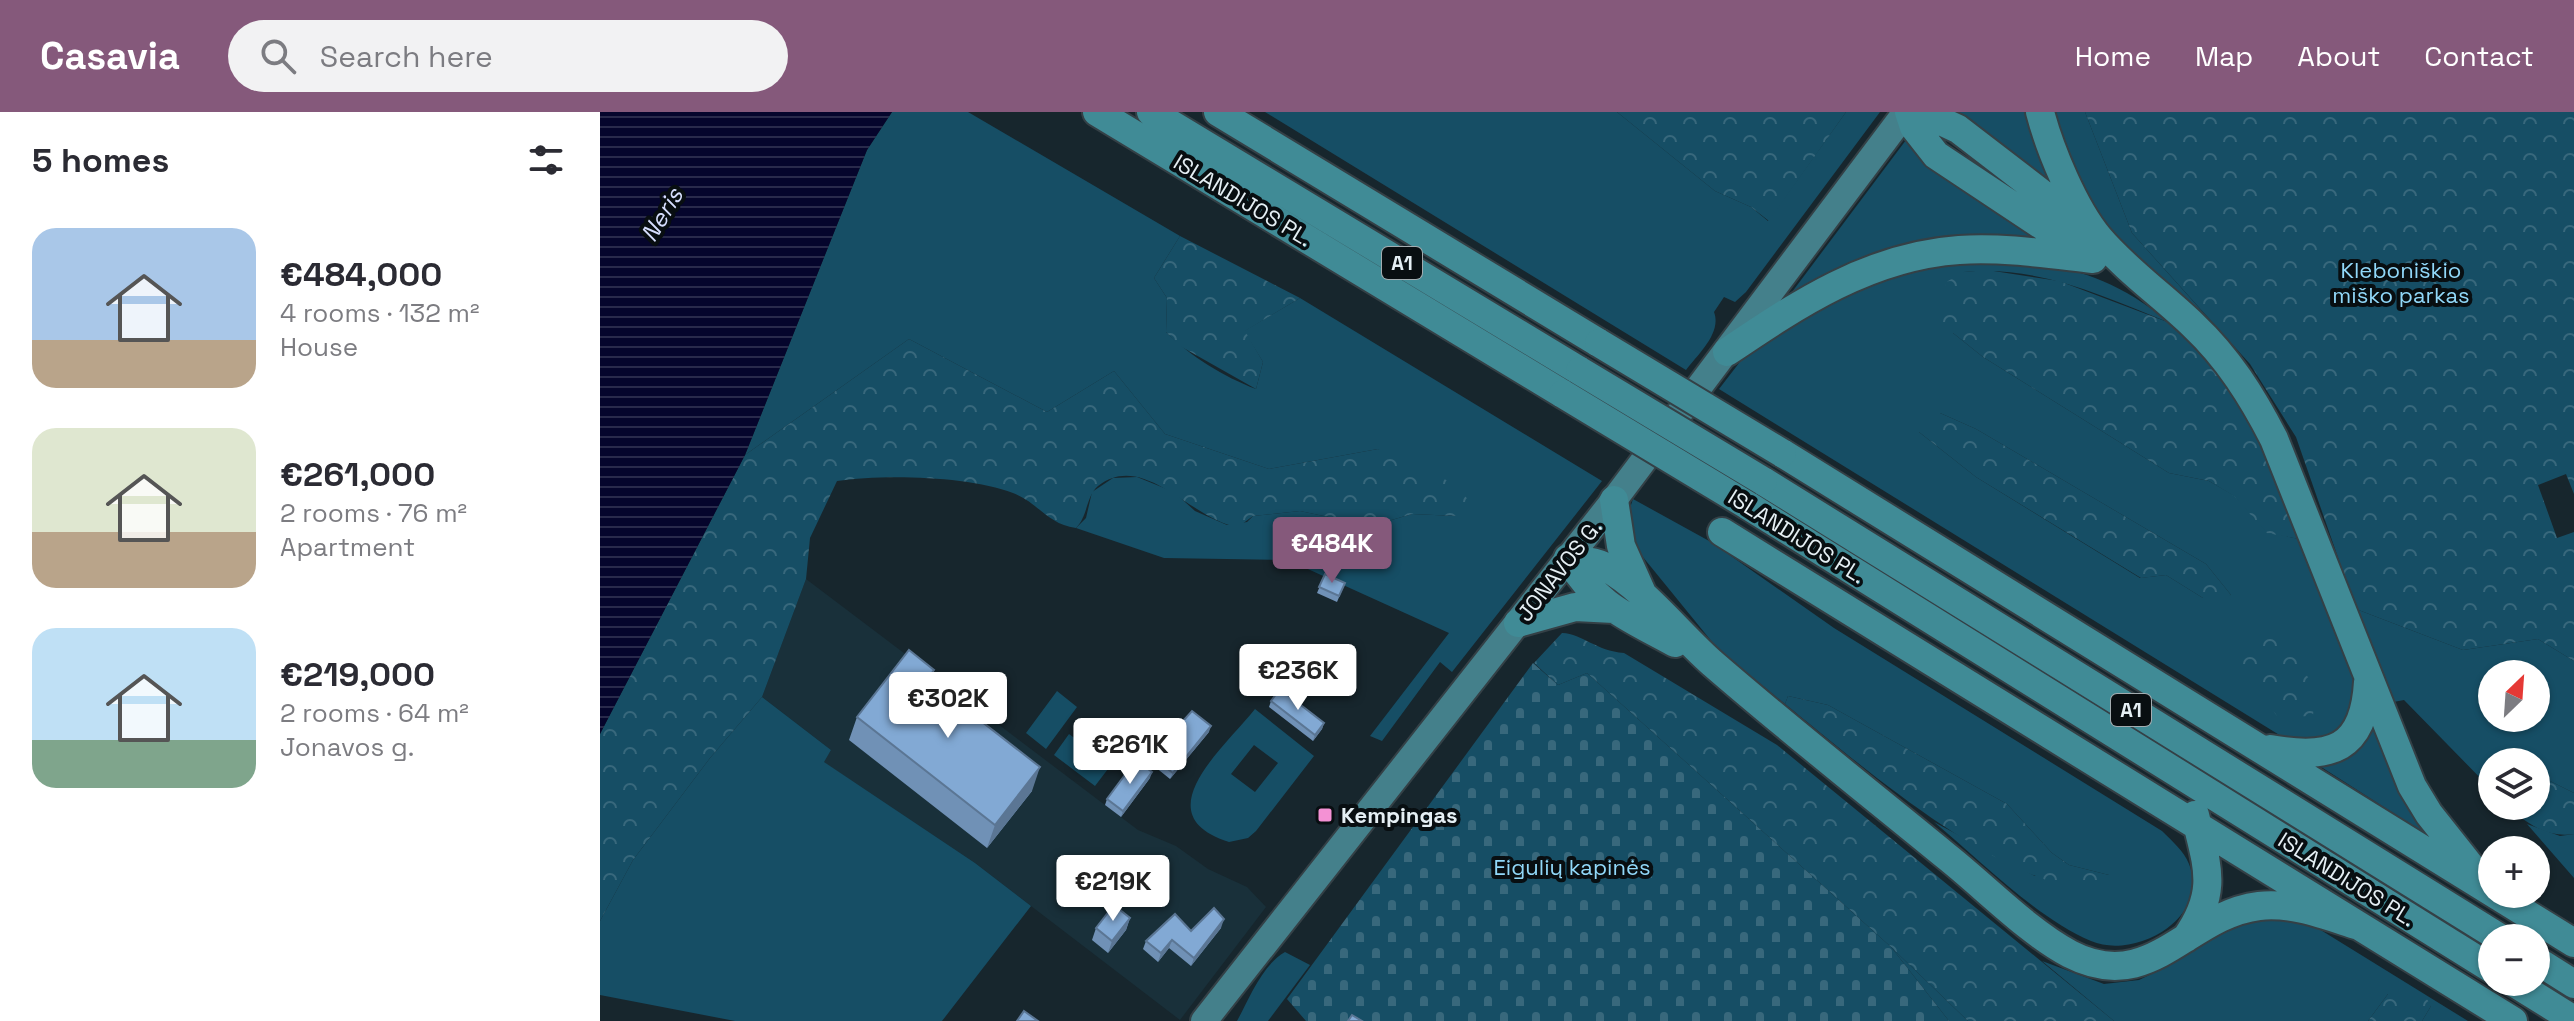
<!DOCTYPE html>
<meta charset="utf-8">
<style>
body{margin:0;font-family:"Space Grotesk",sans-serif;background:#f2f2f3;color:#2b2b33;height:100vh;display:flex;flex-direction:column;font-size:30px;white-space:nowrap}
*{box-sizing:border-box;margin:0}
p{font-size:26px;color:#7c7c81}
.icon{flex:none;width:44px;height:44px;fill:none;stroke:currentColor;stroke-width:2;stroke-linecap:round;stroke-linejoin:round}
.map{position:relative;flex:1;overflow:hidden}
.panel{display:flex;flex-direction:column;background:#fff;width:600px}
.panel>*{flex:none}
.needle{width:52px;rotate:25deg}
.buttons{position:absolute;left:1878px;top:548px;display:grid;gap:16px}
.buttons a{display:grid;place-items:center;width:72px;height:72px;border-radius:50%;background:#fff;box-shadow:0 2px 6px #0004;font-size:40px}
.price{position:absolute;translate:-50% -68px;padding:0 18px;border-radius:8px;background:#fff;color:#222;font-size:26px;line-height:52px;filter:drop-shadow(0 2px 4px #0008)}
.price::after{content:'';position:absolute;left:50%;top:48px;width:24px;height:18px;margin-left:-12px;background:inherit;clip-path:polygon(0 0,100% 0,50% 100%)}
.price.selected{background:#85597b;color:#fff}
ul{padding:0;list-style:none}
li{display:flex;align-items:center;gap:24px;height:200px;padding:0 32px}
li span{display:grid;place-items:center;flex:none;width:224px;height:160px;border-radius:24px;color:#555}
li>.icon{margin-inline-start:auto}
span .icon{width:96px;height:96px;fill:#fffc;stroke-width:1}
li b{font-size:34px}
h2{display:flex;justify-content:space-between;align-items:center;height:96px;padding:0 32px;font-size:34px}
header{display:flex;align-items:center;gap:48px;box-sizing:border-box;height:112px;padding:0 40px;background:#85597b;color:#fff}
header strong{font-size:38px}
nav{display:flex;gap:44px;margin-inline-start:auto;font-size:28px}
.search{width:560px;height:72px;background:#f2f2f3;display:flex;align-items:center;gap:20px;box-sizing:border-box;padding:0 28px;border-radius:44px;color:#7c7c81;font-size:30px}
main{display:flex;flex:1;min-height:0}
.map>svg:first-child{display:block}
</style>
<header>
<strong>Casavia</strong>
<div class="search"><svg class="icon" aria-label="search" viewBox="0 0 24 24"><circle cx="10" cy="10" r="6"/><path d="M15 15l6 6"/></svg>Search here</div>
<nav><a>Home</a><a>Map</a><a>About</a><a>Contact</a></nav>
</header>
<main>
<section class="panel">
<h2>5 homes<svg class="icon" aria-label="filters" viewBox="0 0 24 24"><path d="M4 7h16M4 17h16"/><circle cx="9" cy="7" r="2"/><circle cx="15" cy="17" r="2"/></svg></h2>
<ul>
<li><span style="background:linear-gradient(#a9c7e8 70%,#b9a48a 0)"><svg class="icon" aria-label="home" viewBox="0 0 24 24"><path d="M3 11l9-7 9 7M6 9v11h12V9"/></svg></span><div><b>€484,000</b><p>4 rooms · 132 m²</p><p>House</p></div></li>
<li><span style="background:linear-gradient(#dfe7d0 65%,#b9a48a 0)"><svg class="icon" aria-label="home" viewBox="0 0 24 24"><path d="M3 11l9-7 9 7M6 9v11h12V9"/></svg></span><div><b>€261,000</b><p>2 rooms · 76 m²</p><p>Apartment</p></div></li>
<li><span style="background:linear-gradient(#bfe0f5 70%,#7fa58c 0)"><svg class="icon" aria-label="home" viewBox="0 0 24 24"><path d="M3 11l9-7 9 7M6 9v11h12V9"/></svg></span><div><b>€219,000</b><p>2 rooms · 64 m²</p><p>Jonavos g.</p></div></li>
</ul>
</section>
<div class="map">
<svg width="1974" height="909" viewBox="0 0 1974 909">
<defs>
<pattern id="forest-crowns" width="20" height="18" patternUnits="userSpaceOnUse" patternTransform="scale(2)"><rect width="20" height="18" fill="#164e65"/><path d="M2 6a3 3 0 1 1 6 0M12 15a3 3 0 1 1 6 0" fill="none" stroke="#38687c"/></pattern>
<pattern id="cemetery-stones" width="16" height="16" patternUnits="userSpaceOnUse" patternTransform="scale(2)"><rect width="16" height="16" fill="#164e65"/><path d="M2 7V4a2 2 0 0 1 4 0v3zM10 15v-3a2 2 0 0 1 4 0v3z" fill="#38687c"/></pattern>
<pattern id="water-rules" width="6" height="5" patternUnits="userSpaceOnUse" patternTransform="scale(2)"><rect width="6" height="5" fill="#05052c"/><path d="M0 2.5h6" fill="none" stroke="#292a4b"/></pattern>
</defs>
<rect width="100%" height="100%" fill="#17262d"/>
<path fill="#19303a" d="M206,467L538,718L576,734L608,757L647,775L666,795L580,908L375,751L223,650L231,638L162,585Z"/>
<path fill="#164e65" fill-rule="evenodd" d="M292,0H368L580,124L554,166L567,186L566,220C590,244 624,265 656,277L663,250L644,219L700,186L1002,369L852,560L840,550L782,629L770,624L849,521L688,448L564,446L476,416L486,406L492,380L513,366L537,365L574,380L595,399L627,413L647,410L653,404L700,399L771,414L812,402L857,404L778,337L669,357L565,322L514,259L447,300L309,227L145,343L267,38Z
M665,0H1017L1115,79L1151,95L1168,109L1246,0H1280L1146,180L1135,190L1124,185L1114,200C1122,221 1098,242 1086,258Z
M1348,0H1434L1468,89Z
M1448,0H1485L1532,121L1611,209L1527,135L1492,98Z
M1309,24L1464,134L1394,130L1189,184Z
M1412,145C1481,159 1514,166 1570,211C1503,184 1438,153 1364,160L1353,221L1383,245L1569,361L1609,369L1635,384L1667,420L1699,427L1756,567L1758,582L1741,622L1697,631L1681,624L1119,277L1156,229L1213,195L1308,157ZM1340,301L1376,317L1606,452L1631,483L1603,486L1566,463L1540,466L1376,365L1319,320Z
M1033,387L1111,430L1234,516L1562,719C1572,729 1584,739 1589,752C1611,806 1535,848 1491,829C1436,806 1380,748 1334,710L1435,764L1509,763L1469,753L1452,741L1407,692L1228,593L1188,584L1185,592L1117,536L1038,439L1027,405Z
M1756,497L1863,538L1938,527L1974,549V681L1936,662V650L1897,645L1888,656L1892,678L1804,588L1788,591ZM1892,562H1936V606H1892Z
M457,579L477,595L446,637L426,621Z
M162,585L231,638L224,650L375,751L431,794L342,909H135L0,883V809L33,748L110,646Z
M655,597L714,644L656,719L648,726L629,730C543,703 624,636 655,597ZM654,633L678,651L655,680L631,662Z
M1773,605L1834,727L1718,653Z
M469,622L511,653L495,674L454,643Z
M1927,712L1960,724L1974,722V766Z
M1685,804L1711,812L1868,909H1822L1831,894L1788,882L1768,909H1514L1442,849L1504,872L1539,868L1570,853L1639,810Z
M1291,835L1368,909H1349Z
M685,840L710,853L668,909H637C649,887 662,853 685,840Z"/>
<path fill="url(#forest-crowns)" d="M1017,0H1246L1169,109L1151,95L1115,79Z
M1485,0H1974V382L1966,362L1938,373L1957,426L1974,420V549L1938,527L1863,538L1756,497L1696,325L1650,252L1532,121Z
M580,124L700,186L645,219L663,250L656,277L580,234L566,220L567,186L554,166Z
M1387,158L1459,169L1570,211L1609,248L1642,288L1699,427L1667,421L1634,384L1609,369L1569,361L1383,245L1353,221L1340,209L1337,198L1342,179L1348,169L1364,160Z
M309,227L447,300L514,259L565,322L669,357L778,337L839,363L860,378L875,396L857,404L812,402L771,414L700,399L653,404L638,415C591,408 544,338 498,374C486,384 488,404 476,416C447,412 439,391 413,381C370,364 283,362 237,369L210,426L206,467L162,585L110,646L33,748L0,809V622L145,343Z
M1319,300L1340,301L1376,317L1606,452L1631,483L1618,490L1603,486L1566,463L1541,466L1376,365L1319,320Z
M1669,517L1685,524L1715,578L1713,604L1678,605L1632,549L1644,527Z
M962,521C983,522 996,539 1024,541L1177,633L1514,909H1368L1291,835L987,561L958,573L934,551Z
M1188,584L1228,593L1407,692L1452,741L1469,753L1509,763L1512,770L1508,779C1408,783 1261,653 1185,592Z
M1936,662L1974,681V722C1947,726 1927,712 1908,694H1936Z
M1800,878C1815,880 1824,879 1831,894L1822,909H1768L1788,882Z"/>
<path fill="url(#cemetery-stones)" d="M933,551L958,573L987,561L1291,835L1349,909H706L687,887Z"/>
<path fill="url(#water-rules)" d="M0,0H292L267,38L145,343L0,622Z"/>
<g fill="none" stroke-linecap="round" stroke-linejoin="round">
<g stroke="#344046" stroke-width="30">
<path id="primary" d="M604,909L1014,388L1306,0"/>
</g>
<g stroke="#344046" stroke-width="32">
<path id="trunk" d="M497,0L963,282
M551,0L980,259
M618,0L999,231
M1309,0L1314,15L1336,43L1488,144
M1322,0L1358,17L1488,117
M1440,0C1450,38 1474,96 1499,126C1527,159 1563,184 1593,213C1628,246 1652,284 1674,327L1812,674L1829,702L1879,765
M1127,240C1198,192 1270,144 1359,138C1403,135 1448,142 1493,147
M1182,341L1974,831
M1163,369L1900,826
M1014,388L1021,434L1042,481
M1147,393L1892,857
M1122,420L1913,909
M968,446C979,448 994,449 1004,454C1045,477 1077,520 1112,551C1188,617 1268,680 1346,744C1384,774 1427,819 1470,842C1551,884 1586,803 1659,794C1693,790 1727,804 1759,814
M968,446C997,495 1028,505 1075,531
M918,511L975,495L1014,497
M1670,637C1731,648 1764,638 1768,570
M1586,826C1619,779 1607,754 1595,703
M1936,848L1974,872
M1913,870L1974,908"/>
</g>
<use href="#primary" stroke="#44808b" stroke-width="26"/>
<use href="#trunk" stroke="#408b96" stroke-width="28"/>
<g stroke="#344046" stroke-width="32" stroke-linecap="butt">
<path id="trunk-bridge" d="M999,231L1182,341
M980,259L1163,369
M963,282L1147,393"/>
</g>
<use href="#trunk-bridge" stroke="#408b96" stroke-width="28"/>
</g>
<path fill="#7091b6" d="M725,462L745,471L737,490L717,481Z
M334,558L330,569L432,679L387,736L249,628L257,605Z
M671,589L724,611L722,617L713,629L669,595Z
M609,620L570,667L549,650L551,644Z
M550,666L521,705L505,693L507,687Z
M530,806L526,818L508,841L492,828L496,816Z
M621,816L591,854L569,836L558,850L543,837L546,829L591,819Z"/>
<path fill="#5b7694" d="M724,611L722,617L713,629L715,623Z
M611,614L609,620L570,667L573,661Z
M440,655L432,679L387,736L395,713Z
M552,660L550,666L521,705L523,699Z
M530,806L526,818L508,841L512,829Z
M624,807L621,816L591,854L594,846Z
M572,828L569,836L558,850L561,841Z"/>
<path fill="#82a9d4" stroke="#5b7694" stroke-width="2" d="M725,462L745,471L739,484L719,475Z
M309,538L334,558L327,567L440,655L395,713L257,605Z
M680,577L724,611L715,623L671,589Z
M592,599L611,614L573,661L551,644Z
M536,648L552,660L523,699L507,687Z
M514,793L530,806L512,829L496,816Z
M614,796L624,807L594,846L572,828L561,841L546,829L575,802L591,819Z
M424,899L438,909H417Z
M752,903L762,909H748Z"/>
<rect fill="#f491d4" stroke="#080e11" stroke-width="3" x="717" y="695" width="16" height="16" rx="4"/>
<g text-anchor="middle" stroke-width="8" stroke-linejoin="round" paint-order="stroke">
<g fill="#080e11" stroke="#a3acb0" stroke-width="2">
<rect x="782" y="135" width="40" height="32" rx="6"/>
<rect x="1511" y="582" width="40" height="32" rx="6"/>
</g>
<g font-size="20" font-weight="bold" fill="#e5eff4">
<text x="802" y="158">A1</text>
<text x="1531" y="605">A1</text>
</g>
<g font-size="22" fill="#e5eff4" stroke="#080e11">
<text transform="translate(643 88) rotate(31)" y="8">ISLANDIJOS PL.</text>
<text transform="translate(1197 424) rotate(32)" y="8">ISLANDIJOS PL.</text>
<text transform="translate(959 458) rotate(-52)" y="8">JONAVOS G.</text>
<text transform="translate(1747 767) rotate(32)" y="8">ISLANDIJOS PL.</text>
</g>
<g font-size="22" fill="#91d8f9" stroke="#080e11">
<text x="1801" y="166">Kleboniškio<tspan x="1801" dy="25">miško parkas</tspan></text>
<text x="972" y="763">Eigulių kapinės</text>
</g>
<g font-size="22" font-weight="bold" fill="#e5eff4" stroke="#080e11" text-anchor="start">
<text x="741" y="711">Kempingas</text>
</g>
<g font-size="24" font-style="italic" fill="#d6defd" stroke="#080e11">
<text transform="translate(62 103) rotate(-59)" y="8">Neris</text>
</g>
</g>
</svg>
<div class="buttons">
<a><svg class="needle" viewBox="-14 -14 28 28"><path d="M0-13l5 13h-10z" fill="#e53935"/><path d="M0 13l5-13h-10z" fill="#7c7c81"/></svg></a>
<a><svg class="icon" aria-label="layers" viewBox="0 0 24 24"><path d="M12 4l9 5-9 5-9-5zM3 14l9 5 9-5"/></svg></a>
<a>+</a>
<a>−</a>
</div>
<b class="price selected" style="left:732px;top:473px">€484K</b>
<b class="price" style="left:698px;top:600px">€236K</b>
<b class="price" style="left:348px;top:628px">€302K</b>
<b class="price" style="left:530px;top:674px">€261K</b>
<b class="price" style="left:513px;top:811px">€219K</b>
</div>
</main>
